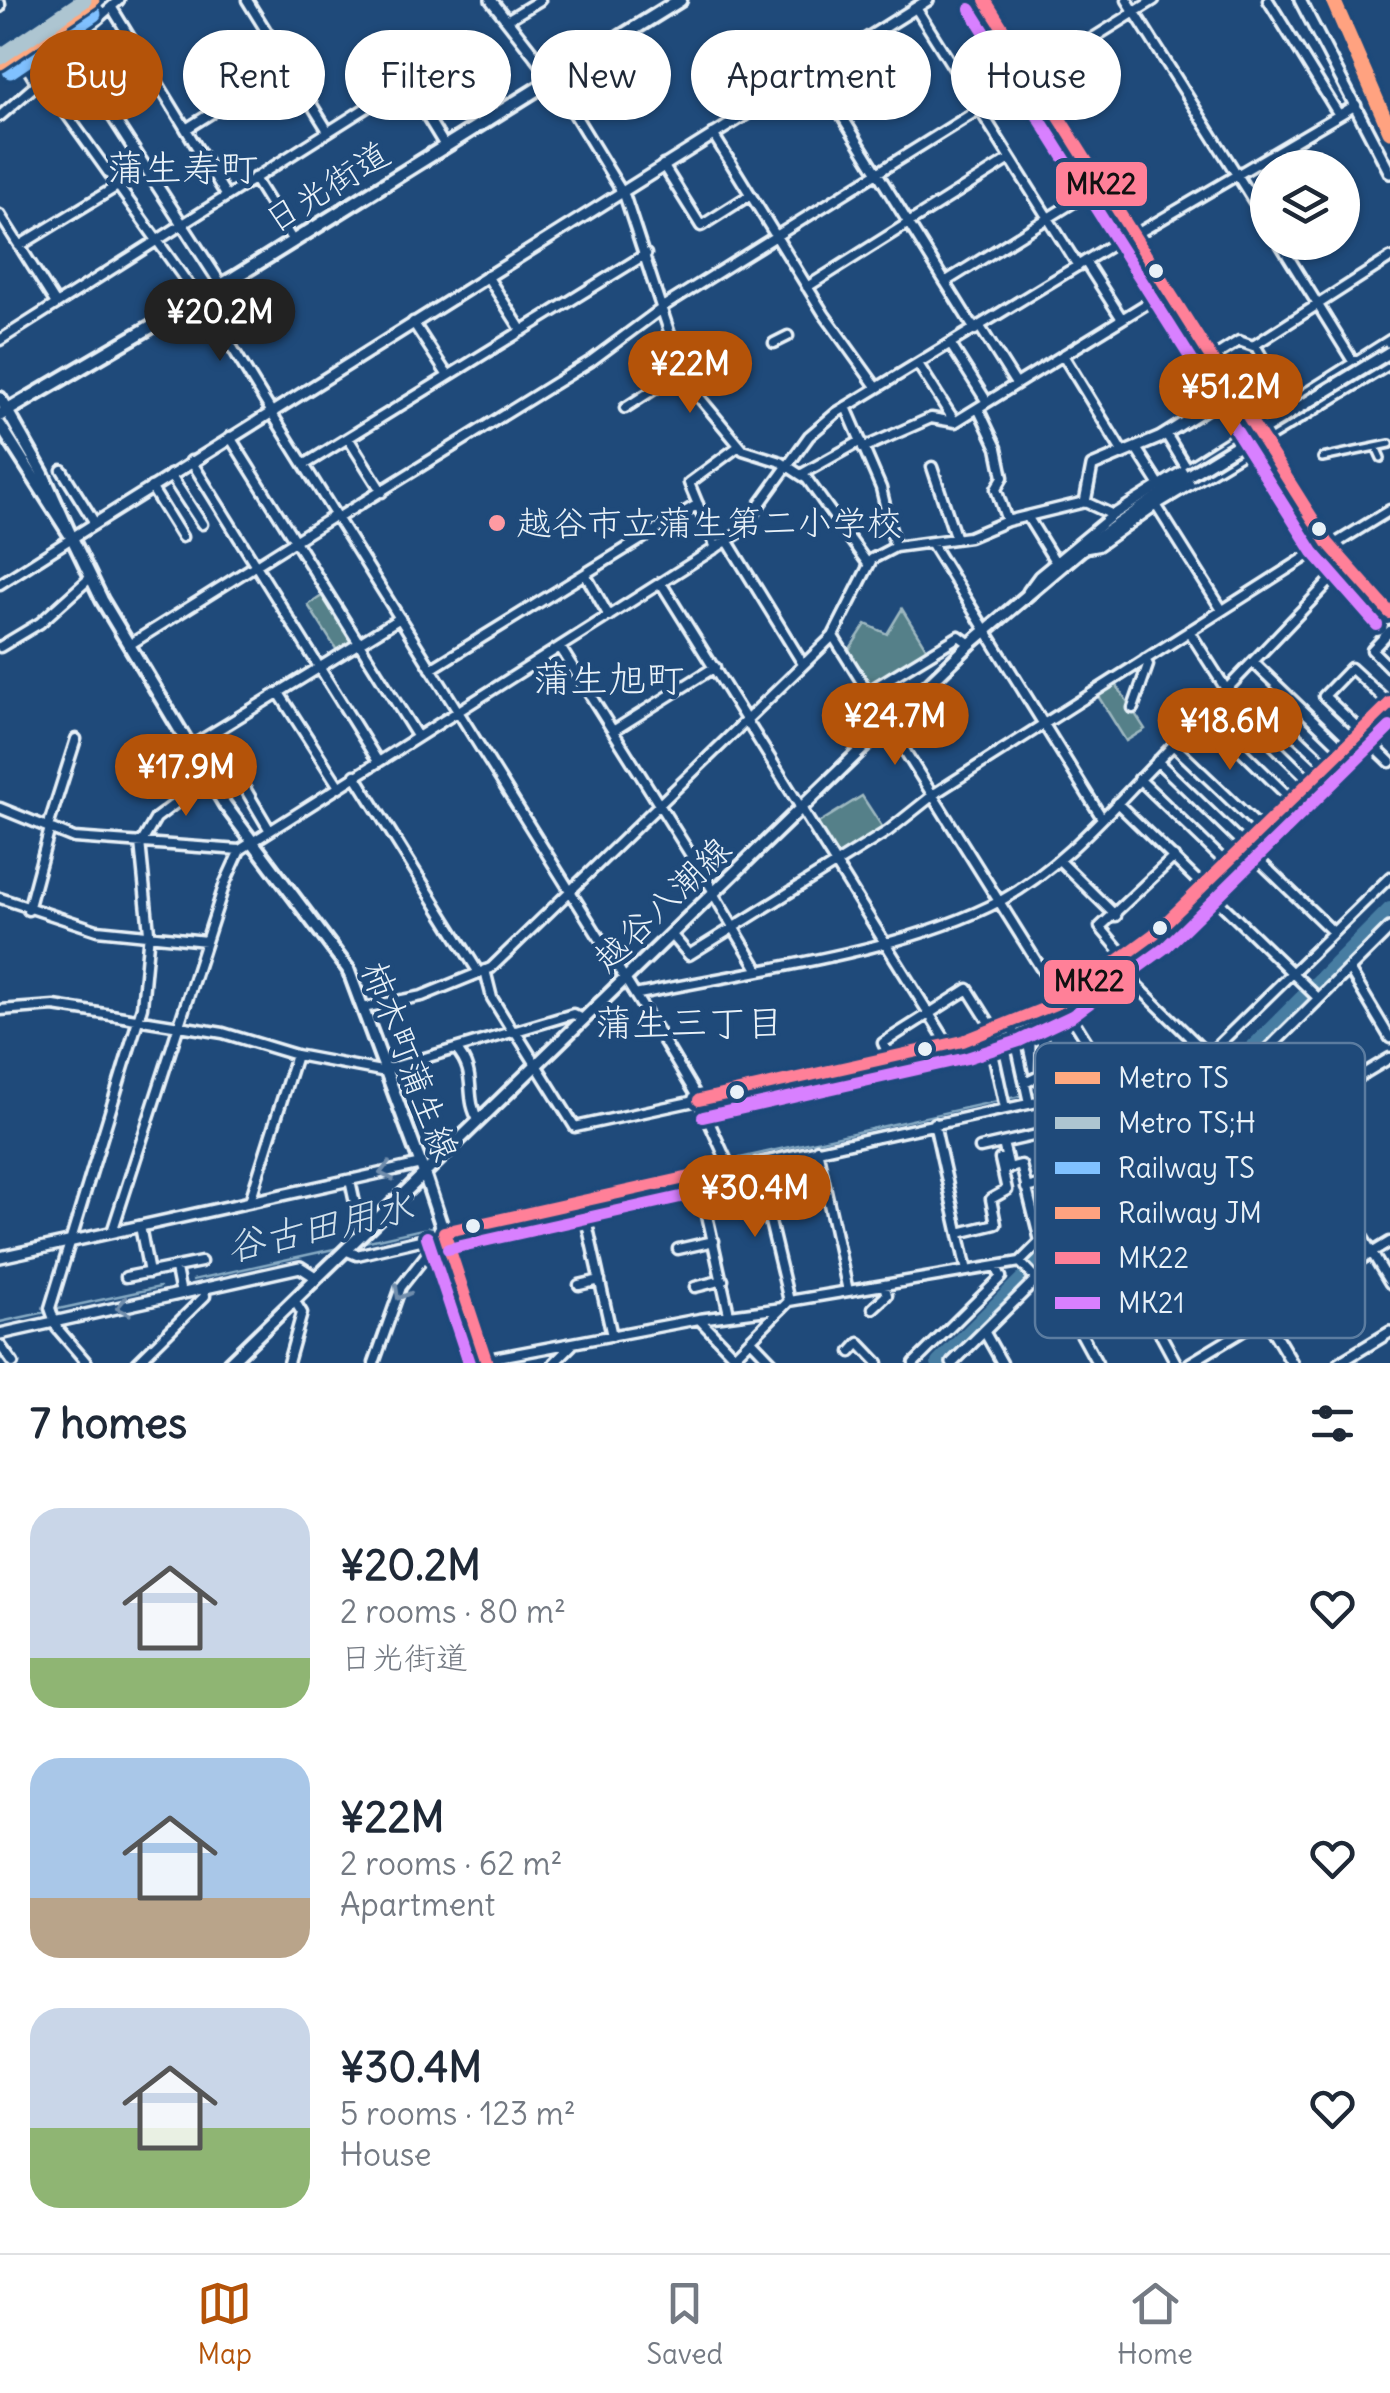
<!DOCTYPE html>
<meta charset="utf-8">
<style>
body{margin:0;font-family:Delius,"Klee One",sans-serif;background:#f2f2f3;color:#1f2937;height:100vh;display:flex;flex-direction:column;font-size:38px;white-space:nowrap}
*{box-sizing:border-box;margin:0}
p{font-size:32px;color:#747a83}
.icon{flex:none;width:55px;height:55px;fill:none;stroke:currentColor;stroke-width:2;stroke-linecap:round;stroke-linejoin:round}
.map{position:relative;height:1363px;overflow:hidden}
.panel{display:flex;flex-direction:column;background:#fff;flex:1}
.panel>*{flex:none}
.hud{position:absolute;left:30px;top:30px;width:1330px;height:90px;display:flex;gap:20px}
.buttons{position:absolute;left:1250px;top:150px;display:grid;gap:20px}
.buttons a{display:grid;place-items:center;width:110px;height:110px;border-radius:50%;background:#fff;box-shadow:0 2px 8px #0004;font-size:50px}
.price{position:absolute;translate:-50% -85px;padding:0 22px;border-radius:35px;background:#b45309;color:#fff;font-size:32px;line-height:65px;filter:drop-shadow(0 2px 5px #0008)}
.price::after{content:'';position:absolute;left:50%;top:60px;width:30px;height:22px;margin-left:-15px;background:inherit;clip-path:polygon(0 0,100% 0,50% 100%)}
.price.current{background:#222;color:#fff}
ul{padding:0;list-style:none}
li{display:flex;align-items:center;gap:30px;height:250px;padding:0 30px}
li span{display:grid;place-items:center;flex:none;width:280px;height:200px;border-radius:30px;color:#555}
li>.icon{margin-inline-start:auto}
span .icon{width:120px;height:120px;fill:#fffc;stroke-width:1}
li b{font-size:42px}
h2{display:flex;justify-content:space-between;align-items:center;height:120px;padding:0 30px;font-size:42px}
.tag{padding:0 35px;border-radius:45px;background:#fff;box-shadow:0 2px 8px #0004;font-size:35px;line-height:90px}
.tag.current{background:#b45309;color:#fff}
.dock{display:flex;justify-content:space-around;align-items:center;height:140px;border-top:2px solid #e0e1e3;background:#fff;font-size:28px;color:#747a83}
.dock a{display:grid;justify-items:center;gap:5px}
.dock .current{color:#b45309}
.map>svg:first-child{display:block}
</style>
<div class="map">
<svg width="1390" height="1363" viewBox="0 0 1390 1363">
<rect width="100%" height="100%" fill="#1f4a7a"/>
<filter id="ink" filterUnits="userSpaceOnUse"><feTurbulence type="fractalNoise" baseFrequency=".01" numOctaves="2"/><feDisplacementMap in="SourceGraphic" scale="20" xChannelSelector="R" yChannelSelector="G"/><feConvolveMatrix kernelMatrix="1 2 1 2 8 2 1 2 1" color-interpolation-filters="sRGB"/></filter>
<g filter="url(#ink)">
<path fill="#548089" stroke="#9eb8c0" stroke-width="2.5" d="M325,594L354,640L338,652L308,605Z
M902,609L928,651L870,684L849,650L866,624L887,634Z
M1116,684L1145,729L1126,741L1098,696Z
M862,796L883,828L837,856L817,824Z"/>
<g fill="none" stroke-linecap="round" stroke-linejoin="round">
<path stroke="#87abc4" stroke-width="2.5" d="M731,1160L1101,1078
M443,1224L724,1162
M360,1243L436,1226
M193,1280L343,1247
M54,1310L160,1287
M0,1322L46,1312"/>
<path stroke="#467da2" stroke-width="14" d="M938,1363L1390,909"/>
<g stroke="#e8f1f8" stroke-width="12">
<path id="pedestrian" d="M1376,447L1381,458
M1322,458L1390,444"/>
</g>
<g stroke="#e8f1f8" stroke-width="15">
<path id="minor" d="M247,0L328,131
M1127,0L1268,224
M1268,0L1339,115
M0,4V7
M112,8L226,195
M916,8L1078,266
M507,20L540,0
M79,35L119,0
M814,71L975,330
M553,79L625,197L685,380L743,450L781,462L807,479L868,564
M45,84L199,299
M0,116L37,84H45L70,67L89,80L83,57L86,45L72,33L31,61L28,69L37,84
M186,129L288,65
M713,134L824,314L877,388
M663,165L701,226L750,195
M254,178L293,241
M0,215L55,302
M1135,235L1356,105
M1279,242L1354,363
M19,246L119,185
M1085,261L1122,319
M487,276L522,331
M945,282L1103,184
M807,287L1010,159
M202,298L271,411
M661,308L1154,0
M413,322L448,376
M980,327L1016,384
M0,340L402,85L409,87L445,146
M774,343L788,336
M951,345L987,402
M1063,355L1123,453
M1212,358L1239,341L1253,346L1390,258
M918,364L955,422
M1227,382L1263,359L1255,345
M846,407L881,488L895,547
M625,408L681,372
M978,408L997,448L1003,477L996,489L1007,521
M271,412L665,1043L699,1100L730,1168
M1166,434L1186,467
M230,437L417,736
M348,438L382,492
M863,448L931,418L955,422L1169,290
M1136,448L1159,484
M191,461L377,760
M304,465L646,254
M932,467L956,539
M62,470L95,523
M802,474L861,441
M170,475L202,524
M151,487L182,537
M1156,505L1222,610
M1027,516L1056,563
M336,519L591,361L661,309
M727,540L803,664
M932,544L1102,818
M1330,547L1390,510
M716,548L689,483L739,446
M1082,549L1098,546L1156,505L1390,364
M585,574L609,616
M661,583L948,1044
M0,584L72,538
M1028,591L1039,576L1113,515L1390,340
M1189,631L1226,689
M1390,631L1372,650L1390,668
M833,636L1107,1074L1128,1154
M129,645L334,516
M0,647L40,623L90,578
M560,647L714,892
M1253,662L1343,749
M431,669L698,504
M869,691L959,636L970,644
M279,693L338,785
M1221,694L1310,781
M1133,708L1148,665L1145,659
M1203,713L1291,799
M613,731L715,667
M1361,731L1324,696L1351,668L1389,703
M1360,733L1390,762
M1173,745L1261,829
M1274,746L1290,730L1327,765
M190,747L400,618
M1157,761L1244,845
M355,775L479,973
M1139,779L1226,863
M246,790L269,829
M1117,803L1318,998
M0,808L74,838L240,850
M48,827L76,739
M142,842L156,818L209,778
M1244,846L1333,932
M1059,860L1116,916
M713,893L758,969
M0,898L97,930L206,941
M28,910L50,828
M671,934L689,955L888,831L937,792L1328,543
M1126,958L1100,927L1174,857
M1116,965L1207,1054
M1349,969L1390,1038
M485,970L492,998L513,1032
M635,995C746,971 903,953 1002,900C1062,867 1108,812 1155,764C1218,698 1281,633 1344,566
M363,1008L422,996L491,968L833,636L872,559L895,547L969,537L1007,521L1085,502L1113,515
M0,1010L54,1006L80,1010L223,1033L296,1055L381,1071L573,1014L583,1019
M1012,1025L1029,1103
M515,1031L575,1127L699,1100
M989,1034L1005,1108
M456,1049C479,1075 463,1096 479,1121
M890,1058L883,1043L968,989L995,1032
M1257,1061L1390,1283
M1107,1074L1211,1052L1390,877
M1041,1075L1043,1011
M1025,1083L1092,1050
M1082,1092L1104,1178
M1051,1099L1078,1204
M934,1123L967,1271
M1003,1143L1009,1168L1021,1165L1040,1241
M980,1148L1059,1130
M817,1149L848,1291
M756,1163L789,1301
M698,1175L729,1314
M1184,1182L1390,1058
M1026,1188L1069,1178
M250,1201L296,1055
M582,1201L612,1336
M140,1226L149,1273
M365,1230L359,1222L350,1180L421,1164
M112,1232L225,883L240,850L739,533L809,436L836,413L1133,232
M959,1233L996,1224L991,1199L1007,1190L1000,1159L1006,1157
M1083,1234L1148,1311L1176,1363
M678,1249L714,1241
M345,1250L357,1255L441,1235
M1020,1262L1214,1067
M176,1269L181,1294
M126,1277L201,1262
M579,1285L600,1280
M695,1287L723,1280
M873,1308L887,1295L884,1285
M699,1319L741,1363
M984,1331L1002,1363
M751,1340L773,1363
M0,1345L13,1363
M851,1352L859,1343L878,1363
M87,1363L57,1328L50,1308L142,1007L149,932L140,842
M137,1363L205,1296L204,1289
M288,1363L302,1313L294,1300
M374,1363L401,1287L444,1232L1211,1064L1214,1067
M467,1363L699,1319L782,1308
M554,1363L572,1345
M727,1363L789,1301L1020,1262L1072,1317L1097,1363
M914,1363L1001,1277L996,1267
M1190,1363L1390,1242"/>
</g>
<g stroke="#e8f1f8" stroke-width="16">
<path id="tertiary" d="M491,0L553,79
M985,0L1328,543L1390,613
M1300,0L1390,173
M89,80L222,286
M1085,502L1092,466L1159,438L1233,392
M72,538L928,0
M699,1100L963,1041L1012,1025L1063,1001L1154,934L1390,703
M1166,1152L1292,1363
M0,1257L350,1180
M0,1334L300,1267L317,1278
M952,1363L1390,928
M1339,1363L1390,1332"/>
</g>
<g stroke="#e8f1f8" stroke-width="18">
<path id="secondary" d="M0,398L43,474L72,538
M0,425L72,538L102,600L225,805L348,969L424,1173L487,1363
M229,1363L970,644L1082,549L1189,475"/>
</g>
<g stroke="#e8f1f8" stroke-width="19">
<path id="primary" d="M0,415L234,278L680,0"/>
</g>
<use href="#pedestrian" stroke="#1f4a7a" stroke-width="5"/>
<use href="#minor" stroke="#1f4a7a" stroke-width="8"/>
<use href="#tertiary" stroke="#1f4a7a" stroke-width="9"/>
<use href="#secondary" stroke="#1f4a7a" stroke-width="10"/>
<use href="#primary" stroke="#1f4a7a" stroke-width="11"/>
<g stroke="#e8f1f8" stroke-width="18" stroke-linecap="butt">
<path id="secondary-bridge" d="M1189,475L1390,352"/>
</g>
<use href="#secondary-bridge" stroke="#1f4a7a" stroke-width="10"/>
<g stroke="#1f4a7a" stroke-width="20">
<path id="bus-1" d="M985,0L1328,543L1390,613
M699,1100L963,1041L1063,1001L1154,934L1390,703
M444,1232L730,1168
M444,1232L487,1363"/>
</g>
<g stroke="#1f4a7a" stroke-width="20">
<path id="bus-2" d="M970,9L1313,552L1377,625
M703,1117L967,1058L1019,1041L1072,1016L1166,947L1390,727
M427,1237L469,1363
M448,1249L734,1185"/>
</g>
<use href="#bus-1" stroke="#ff8098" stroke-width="12"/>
<use href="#bus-2" stroke="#d880ff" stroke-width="12"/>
<g stroke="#1f4a7a" stroke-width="22">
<path id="rail-1" d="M10,71L94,14"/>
</g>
<g stroke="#1f4a7a" stroke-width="22">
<path id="rail-2" d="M1333,0L1390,131"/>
</g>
<use href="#rail-1" stroke="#80c1ff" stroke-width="15"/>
<use href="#rail-2" stroke="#ffa280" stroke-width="15"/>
<g stroke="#1f4a7a" stroke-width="22">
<path id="metro-1" d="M0,62L92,0"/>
</g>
<g stroke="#1f4a7a" stroke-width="22">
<path id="metro-2" d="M0,57L84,0"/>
</g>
<use href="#metro-1" stroke="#ffa980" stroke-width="15"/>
<use href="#metro-2" stroke="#adc5d1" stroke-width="15"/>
</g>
<defs><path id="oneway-chevron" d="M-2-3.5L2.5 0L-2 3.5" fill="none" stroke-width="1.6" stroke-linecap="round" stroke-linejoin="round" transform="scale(2.5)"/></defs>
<g stroke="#6f8dac">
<use href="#oneway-chevron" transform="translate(386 1172) rotate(167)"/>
<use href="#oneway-chevron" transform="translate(401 1293) rotate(119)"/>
<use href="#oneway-chevron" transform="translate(123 1307) rotate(168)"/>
</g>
</g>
<g fill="#e8f1f8" stroke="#1f4a7a" stroke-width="4">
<circle cx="1156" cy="271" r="9"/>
<circle cx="1319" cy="529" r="9"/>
<circle cx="1160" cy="928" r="9"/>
<circle cx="925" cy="1049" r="9"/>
<circle cx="737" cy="1092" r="9"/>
<circle cx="473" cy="1226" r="9"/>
</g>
<circle fill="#ff9aa2" stroke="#1f4a7a" stroke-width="4" cx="497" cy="523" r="10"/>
<g text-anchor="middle" stroke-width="9" stroke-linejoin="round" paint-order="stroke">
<g font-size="35" fill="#e8f1f8" stroke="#1f4a7a">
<text transform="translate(327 187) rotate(-32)" y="12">日光街道</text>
<text transform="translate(662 904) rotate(-44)" y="12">越谷八潮線</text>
<text transform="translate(410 1061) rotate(69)" y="12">柿木町蒲生線</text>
</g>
<g font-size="35" fill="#e8f1f8" stroke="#1f4a7a" text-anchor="start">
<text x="517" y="535">越谷市立蒲生第二小学校</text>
</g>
<g font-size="38" fill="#e8f1f8" stroke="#1f4a7a">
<text x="182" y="181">蒲生寿町</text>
<text x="608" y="692">蒲生旭町</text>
<text x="689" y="1036">蒲生三丁目</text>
</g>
<g font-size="38" font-style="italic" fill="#d0e0eb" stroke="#1f4a7a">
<text transform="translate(320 1227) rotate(-13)" y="13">谷古田用水</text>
</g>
</g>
<rect x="1035" y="1043" width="330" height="295" rx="15" fill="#1f4a7a" stroke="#5b7ca0" stroke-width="2.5"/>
<rect x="1055" y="1072" width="45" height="12" fill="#ffa980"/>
<rect x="1055" y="1117" width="45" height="12" fill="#adc5d1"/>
<rect x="1055" y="1162" width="45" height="12" fill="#80c1ff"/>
<rect x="1055" y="1207" width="45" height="12" fill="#ffa280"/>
<rect x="1055" y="1252" width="45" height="12" fill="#ff8098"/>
<rect x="1055" y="1297" width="45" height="12" fill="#d880ff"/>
<g font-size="28" fill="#e8f1f8">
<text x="1118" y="1088">Metro TS</text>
<text x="1118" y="1133">Metro TS;H</text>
<text x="1118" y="1178">Railway TS</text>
<text x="1118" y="1223">Railway JM</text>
<text x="1118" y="1268">MK22</text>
<text x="1118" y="1313">MK21</text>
</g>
<g stroke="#1f4a7a" stroke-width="4">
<rect x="1054" y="160" width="95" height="48" rx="10" fill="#ff8098"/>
<rect x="1042" y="958" width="95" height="48" rx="10" fill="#ff8098"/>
</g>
<g font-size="28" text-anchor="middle" font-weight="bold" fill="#111">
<text x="1101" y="194">MK22</text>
<text x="1089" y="991">MK22</text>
</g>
</svg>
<div class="buttons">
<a><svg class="icon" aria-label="layers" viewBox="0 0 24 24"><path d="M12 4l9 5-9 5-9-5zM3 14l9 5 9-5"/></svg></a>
</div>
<b class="price current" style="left:220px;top:364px">¥20.2M</b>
<b class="price" style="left:690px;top:416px">¥22M</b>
<b class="price" style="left:1231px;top:439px">¥51.2M</b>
<b class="price" style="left:895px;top:768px">¥24.7M</b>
<b class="price" style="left:1230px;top:773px">¥18.6M</b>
<b class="price" style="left:186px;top:819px">¥17.9M</b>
<b class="price" style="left:755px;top:1240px">¥30.4M</b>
<div class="hud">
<a class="tag current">Buy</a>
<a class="tag">Rent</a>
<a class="tag">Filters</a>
<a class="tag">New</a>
<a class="tag">Apartment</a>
<a class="tag">House</a>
</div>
</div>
<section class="panel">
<h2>7 homes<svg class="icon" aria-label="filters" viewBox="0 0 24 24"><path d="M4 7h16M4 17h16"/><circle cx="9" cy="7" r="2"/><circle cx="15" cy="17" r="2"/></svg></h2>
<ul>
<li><span style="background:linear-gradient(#c9d6e8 75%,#8fb573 0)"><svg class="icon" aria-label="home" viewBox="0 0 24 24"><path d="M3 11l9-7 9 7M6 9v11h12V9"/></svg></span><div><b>¥20.2M</b><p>2 rooms · 80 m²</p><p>日光街道</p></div><svg class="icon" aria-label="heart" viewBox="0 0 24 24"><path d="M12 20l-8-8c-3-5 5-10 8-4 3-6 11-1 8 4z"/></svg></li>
<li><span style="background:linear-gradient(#a9c7e8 70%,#b9a48a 0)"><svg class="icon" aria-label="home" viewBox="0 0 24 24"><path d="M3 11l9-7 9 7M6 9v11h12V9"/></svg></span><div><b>¥22M</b><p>2 rooms · 62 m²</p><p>Apartment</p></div><svg class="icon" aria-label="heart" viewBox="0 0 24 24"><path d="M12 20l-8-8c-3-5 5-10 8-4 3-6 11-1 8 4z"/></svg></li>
<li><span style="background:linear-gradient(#c9d6e8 60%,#8fb573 0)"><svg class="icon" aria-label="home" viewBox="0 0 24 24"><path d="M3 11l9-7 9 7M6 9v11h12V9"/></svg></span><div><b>¥30.4M</b><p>5 rooms · 123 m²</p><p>House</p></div><svg class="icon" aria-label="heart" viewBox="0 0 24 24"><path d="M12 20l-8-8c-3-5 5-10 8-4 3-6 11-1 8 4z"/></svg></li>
</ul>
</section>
<nav class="dock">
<a class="current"><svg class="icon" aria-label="map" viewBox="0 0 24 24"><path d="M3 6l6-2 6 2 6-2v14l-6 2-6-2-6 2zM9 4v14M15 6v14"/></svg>Map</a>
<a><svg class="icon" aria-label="saved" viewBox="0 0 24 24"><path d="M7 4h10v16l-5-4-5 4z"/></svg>Saved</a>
<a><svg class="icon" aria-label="home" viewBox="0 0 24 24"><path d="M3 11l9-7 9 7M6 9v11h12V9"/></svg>Home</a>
</nav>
